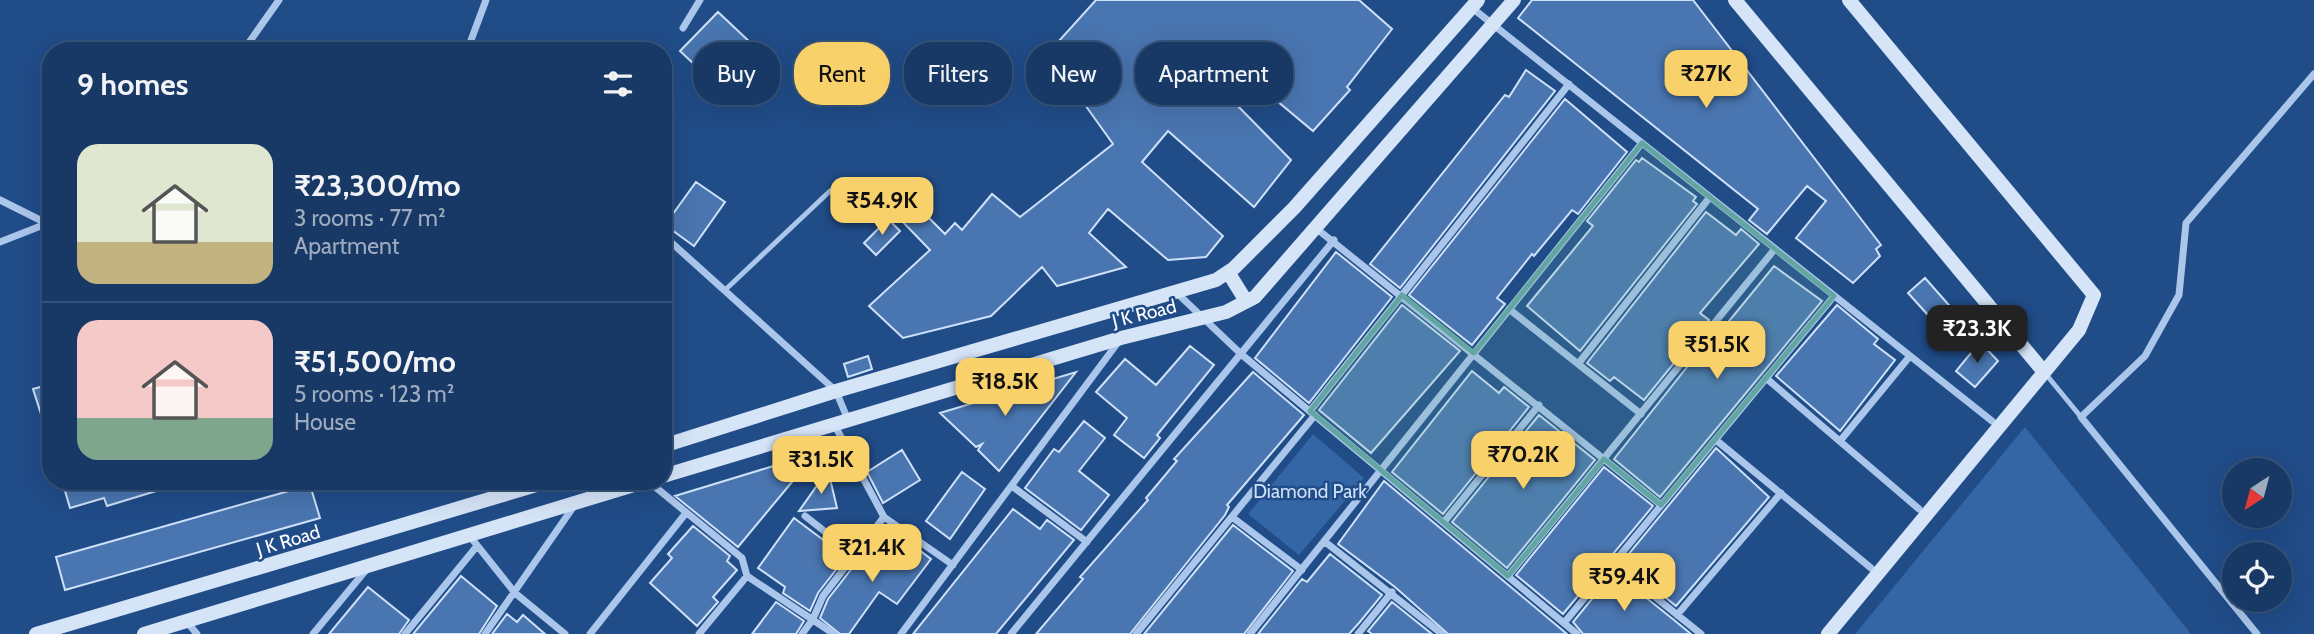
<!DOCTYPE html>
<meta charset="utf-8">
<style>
body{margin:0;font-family:Cabin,sans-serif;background:#25446f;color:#f1f3f6;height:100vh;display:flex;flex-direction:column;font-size:26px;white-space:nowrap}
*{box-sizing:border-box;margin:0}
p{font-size:23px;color:#9facbf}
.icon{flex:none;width:38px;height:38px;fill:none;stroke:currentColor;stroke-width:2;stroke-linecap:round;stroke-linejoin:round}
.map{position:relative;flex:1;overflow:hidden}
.sheet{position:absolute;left:42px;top:42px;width:630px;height:448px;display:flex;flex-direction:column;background:#183966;border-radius:28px;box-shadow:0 7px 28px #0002,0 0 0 2px #36537a}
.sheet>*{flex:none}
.banner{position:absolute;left:693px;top:42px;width:665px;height:63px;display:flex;gap:14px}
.needle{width:46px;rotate:216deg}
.tools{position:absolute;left:2222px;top:458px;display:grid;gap:14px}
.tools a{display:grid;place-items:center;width:70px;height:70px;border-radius:50%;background:#183966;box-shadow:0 7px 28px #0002,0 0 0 2px #36537a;font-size:35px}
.price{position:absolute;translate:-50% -60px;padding:0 16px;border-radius:14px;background:#f8d16b;color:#111;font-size:23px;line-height:46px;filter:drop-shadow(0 2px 4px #0008)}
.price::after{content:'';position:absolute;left:50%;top:42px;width:21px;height:16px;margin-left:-10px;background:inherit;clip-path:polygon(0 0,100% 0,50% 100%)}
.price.on{background:#222;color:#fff}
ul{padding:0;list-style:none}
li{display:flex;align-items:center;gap:21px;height:175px;padding:0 35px}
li+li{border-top:2px solid #36537a}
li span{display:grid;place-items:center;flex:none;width:196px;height:140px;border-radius:21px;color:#555}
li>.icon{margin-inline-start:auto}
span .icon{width:84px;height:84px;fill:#fffc;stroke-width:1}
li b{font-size:30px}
h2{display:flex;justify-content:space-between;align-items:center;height:84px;padding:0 35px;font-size:30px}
.chip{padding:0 24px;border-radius:28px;background:#183966;box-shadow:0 7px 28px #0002,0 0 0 2px #36537a;font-size:24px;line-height:63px}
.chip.on{background:#f8d16b;color:#111}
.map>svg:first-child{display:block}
</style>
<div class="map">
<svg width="2314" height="634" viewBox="0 0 2314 634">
<rect width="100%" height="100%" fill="#204c88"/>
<path fill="#3465a5" d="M2025,427L2191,634H1855Z
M1313,434L1364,478L1299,555L1248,514Z"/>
<path fill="#4975b0" stroke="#cfe1f8" stroke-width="2" d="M1096,0H1359L1392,29L1347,87L1350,90L1313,131L1217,51L1224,92L1291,160L1254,207L1168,131L1142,162L1223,236L1206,257L1168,260L1108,209L1089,233L1126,267L1057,286L1042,267L991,316L903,338L869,306L930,250L898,217L913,202L945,234L955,223L962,230L992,194L1020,217L1113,144L1048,53Z
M1532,0H1693L1881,245L1876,249L1880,256L1853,283L1796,238L1826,201L1807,186L1767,234L1749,220L1758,209L1518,18Z
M718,12L752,44L715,84L680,51Z
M1526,70L1555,91L1400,288L1370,264L1505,95L1509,97Z
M1565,99L1627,152L1578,214L1572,210L1534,256L1532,254L1497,298L1505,304L1472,345L1409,295Z
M1642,158L1696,197L1693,201L1697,204L1580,351L1527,306L1593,226L1587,221L1636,160L1639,162Z
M696,182L725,202L694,246L665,225Z
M1706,212L1736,235L1741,229L1759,244L1700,313L1709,320L1644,400L1614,377L1610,381L1587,363Z
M888,219L900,231L876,255L864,243Z
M1336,252L1392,297L1309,403L1255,358Z
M1774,266L1822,301L1660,497L1614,459L1718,328L1721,331Z
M1925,278L1963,321L1947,336L1908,293Z
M1402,305L1460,351L1371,453L1319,410Z
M1837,305L1878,339L1874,344L1895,360L1840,431L1776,376Z
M1980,342L1998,361L1975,387L1956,371Z
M1190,346L1214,365L1157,435L1160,438L1144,458L1114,435L1127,418L1096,392L1125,359L1156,385Z
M868,356L872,369L848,377L844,364Z
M1472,371L1499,393L1504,387L1529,407L1443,514L1392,472Z
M1076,372L999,471L978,450L982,444L976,447L940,413Z
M1253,372L1304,415L1227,505L1229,507L1225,515L1130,634H1036L1083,579L1080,577L1148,500L1146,498L1177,461L1174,459Z
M51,384V435L48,436L33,389Z
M1539,415L1595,460L1507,568L1452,522Z
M1084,421L1105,438L1079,471L1109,495L1081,530L1025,488L1054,449L1059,452Z
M1716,448L1769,497L1676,606L1622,562Z
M902,450L920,480L883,503L867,472Z
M816,453L738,547L675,496Z
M1604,467L1653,506L1563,614L1516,575Z
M828,470L837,508L799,511Z
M962,472L985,489L950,539L926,521Z
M73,481H176V485L107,506L104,498L70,508L63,484Z
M1384,481L1567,634H1448L1395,587L1338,544Z
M310,485L320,518L65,590L56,557Z
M1013,509L1040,529L1047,520L1074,540L996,634H913Z
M794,518L846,557L818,593L810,611L783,593L785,587L758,568Z
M1233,525L1293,571L1244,634H1144Z
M693,526L730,556L727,561L737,570L713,597L718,602L697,626L650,583L672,558L668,554Z
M878,535L906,559L915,547L931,559L897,604L879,592L849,634H840L820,618L828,599Z
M1330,554L1382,595L1359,623L1349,634H1258L1302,579L1307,582Z
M1614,572L1674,620L1691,634H1583L1573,622Z
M461,576L497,606L479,634H413Z
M368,587L409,620L399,634H329Z
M776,602L804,621L796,634H752Z
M1392,602L1432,634H1372L1368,631Z
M507,614L517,622L523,615L545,634H492Z"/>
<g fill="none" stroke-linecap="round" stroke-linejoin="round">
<path stroke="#aac6ea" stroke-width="5" d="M724,291L830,191
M2044,372L2081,417"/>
<path stroke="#aac6ea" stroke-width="7" d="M1471,7L1992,421
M683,28L700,0
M243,51L279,0
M467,51L486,0
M0,200L48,224
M1317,229L1661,505
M663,235L836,391L848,420
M0,242L51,222
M1178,294L1241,354L1577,634
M1509,309L1641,414
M1578,364L1710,197
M1766,378L1919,509
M1310,411L1569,84
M834,424L884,517L953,565
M1716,440L1871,568
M1840,441L1910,356
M648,481L742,558L747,576L834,634
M1013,487L1087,542
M805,516L855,555
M1232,517L1302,570
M1444,522L1539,405
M468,534L515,593L565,634
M1324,541L1442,634
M1613,563L1701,634
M1508,576L1774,250
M1677,615L1781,493
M186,621L197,634
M1564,623L1834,296
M313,634L366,570
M405,634L477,546
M485,634L574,506
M590,634L686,513
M699,634L747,576
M802,634L813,619L823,596L884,517
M901,634L1119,341
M1011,634L1334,240
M1136,634L1315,415
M1250,634L1642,143
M1358,634L1392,592
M2257,634L2081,417L2145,356L2179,295L2186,223L2314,74"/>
<path stroke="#d6e4f8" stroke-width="14" d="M1735,0L2044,372
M1228,272L1246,301
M663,446L836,391L1216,280L1234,268L1294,208L1478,0
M663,476L1121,338L1226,312L1255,297L1514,0
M36,634L550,481
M144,634L647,481
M1828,634L2079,330L2094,295L1849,0"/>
</g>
<path fill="#63a6a1" fill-opacity="0.2" stroke="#63a6a1" stroke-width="5" stroke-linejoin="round" d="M1642,143L1834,296L1661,505L1604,459L1508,576L1310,411L1402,295L1474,353Z"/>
<g text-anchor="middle" stroke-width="5" stroke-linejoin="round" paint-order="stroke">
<g font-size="19" fill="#fff" stroke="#204c88">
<text transform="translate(1144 313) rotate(-14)" y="7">J K Road</text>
<text transform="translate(288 540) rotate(-17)" y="7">J K Road</text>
</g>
<g font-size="19" fill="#cfe1f8" stroke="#204c88">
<text x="1310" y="498">Diamond Park</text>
</g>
</g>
</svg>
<div class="tools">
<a><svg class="needle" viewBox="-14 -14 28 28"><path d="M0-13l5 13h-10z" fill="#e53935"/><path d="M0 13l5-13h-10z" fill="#9facbf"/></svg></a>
<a><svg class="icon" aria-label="locate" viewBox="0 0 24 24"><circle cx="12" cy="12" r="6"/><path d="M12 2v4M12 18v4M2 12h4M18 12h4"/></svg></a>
</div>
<b class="price" style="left:1706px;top:110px">₹27K</b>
<b class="price" style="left:882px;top:237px">₹54.9K</b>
<b class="price on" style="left:1977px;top:365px">₹23.3K</b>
<b class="price" style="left:1717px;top:381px">₹51.5K</b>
<b class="price" style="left:1005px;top:418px">₹18.5K</b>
<b class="price" style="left:1523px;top:491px">₹70.2K</b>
<b class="price" style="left:821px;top:496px">₹31.5K</b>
<b class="price" style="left:872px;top:584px">₹21.4K</b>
<b class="price" style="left:1624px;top:613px">₹59.4K</b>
<div class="banner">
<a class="chip">Buy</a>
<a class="chip on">Rent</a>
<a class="chip">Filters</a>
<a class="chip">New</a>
<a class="chip">Apartment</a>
</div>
<section class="sheet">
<h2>9 homes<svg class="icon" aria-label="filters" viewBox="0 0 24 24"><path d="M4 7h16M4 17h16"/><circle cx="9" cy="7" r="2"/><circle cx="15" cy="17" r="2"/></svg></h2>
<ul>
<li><span style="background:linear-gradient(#dfe7d0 70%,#c2b280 0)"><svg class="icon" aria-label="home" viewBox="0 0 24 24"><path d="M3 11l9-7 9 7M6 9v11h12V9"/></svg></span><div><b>₹23,300/mo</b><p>3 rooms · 77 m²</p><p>Apartment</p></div></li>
<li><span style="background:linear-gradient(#f6c9c9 70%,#7fa58c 0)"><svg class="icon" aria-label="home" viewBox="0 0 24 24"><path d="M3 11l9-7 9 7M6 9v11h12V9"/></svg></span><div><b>₹51,500/mo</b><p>5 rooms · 123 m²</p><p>House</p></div></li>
</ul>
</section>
</div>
